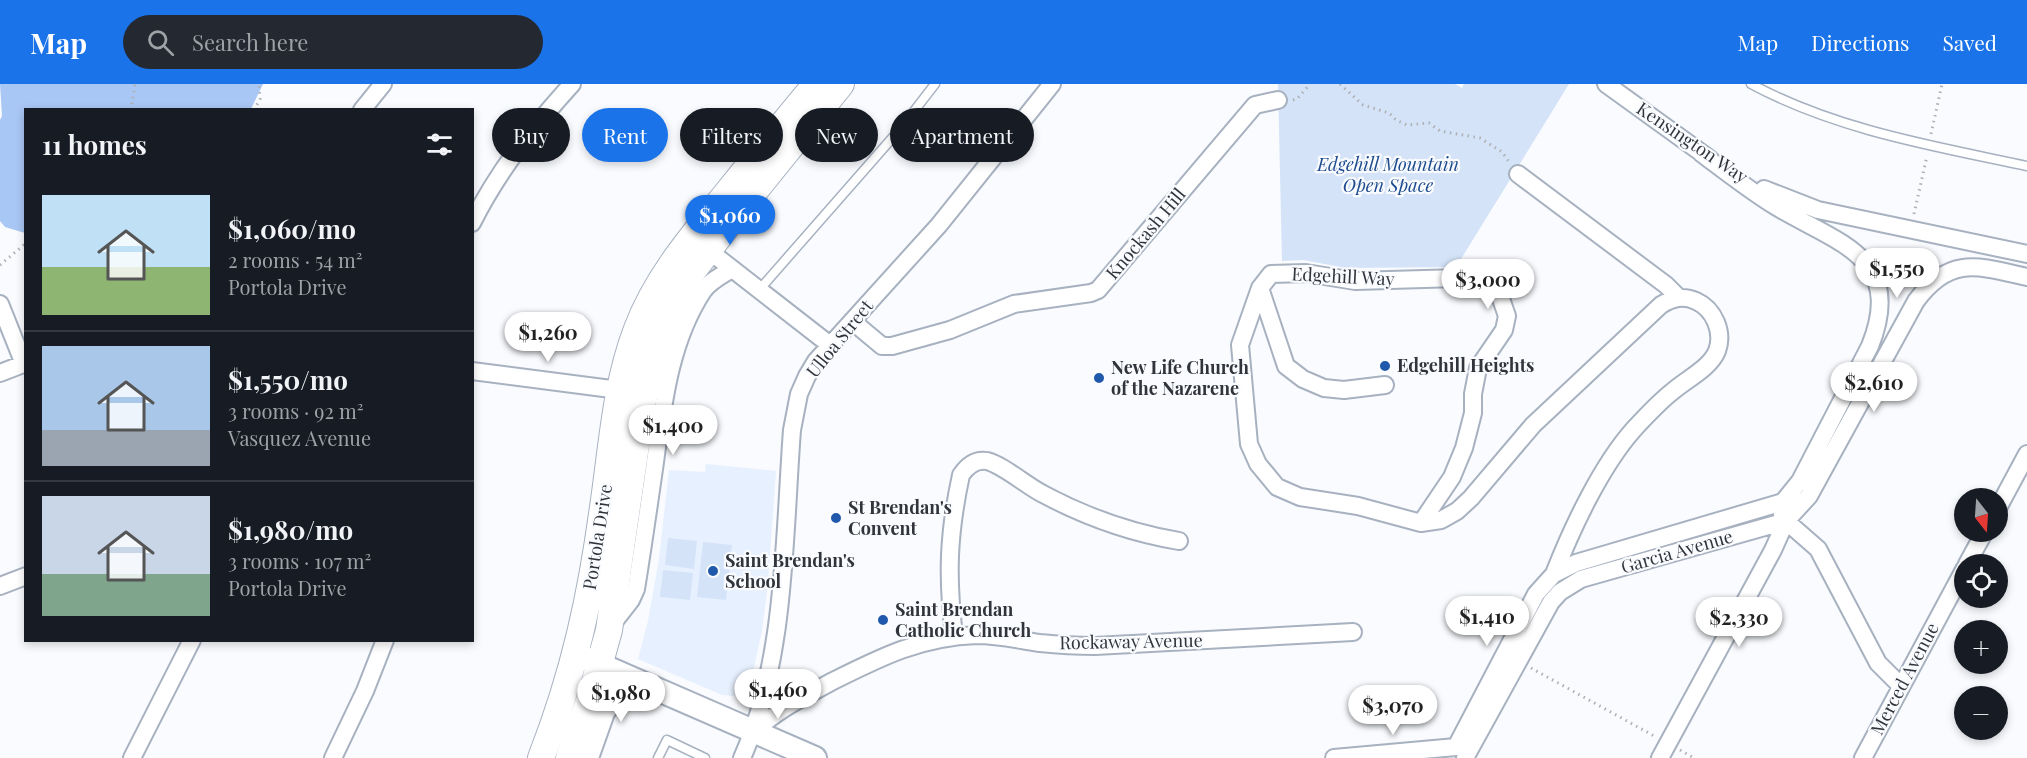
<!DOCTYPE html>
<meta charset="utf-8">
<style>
body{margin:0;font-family:"Playfair Display",serif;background:#242831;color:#f1f3f6;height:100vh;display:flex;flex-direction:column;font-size:22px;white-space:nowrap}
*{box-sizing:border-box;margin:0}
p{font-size:20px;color:#9ea1a6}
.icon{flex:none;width:33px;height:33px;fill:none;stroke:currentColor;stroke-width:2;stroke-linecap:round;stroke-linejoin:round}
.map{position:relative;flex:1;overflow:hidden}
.sheet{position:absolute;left:24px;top:24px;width:450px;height:534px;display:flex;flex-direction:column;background:#171b24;border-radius:0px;box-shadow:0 3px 9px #0003}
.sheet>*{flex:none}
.hud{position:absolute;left:492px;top:24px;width:570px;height:54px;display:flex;gap:12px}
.needle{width:39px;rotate:163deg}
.buttons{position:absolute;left:1954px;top:404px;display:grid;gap:12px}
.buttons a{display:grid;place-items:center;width:54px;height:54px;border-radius:50%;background:#171b24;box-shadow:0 3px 9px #0003;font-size:30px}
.price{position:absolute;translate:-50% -51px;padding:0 14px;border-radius:21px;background:#fff;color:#222;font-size:20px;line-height:39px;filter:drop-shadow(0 2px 3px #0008)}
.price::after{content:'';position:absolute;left:50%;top:36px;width:18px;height:14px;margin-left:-9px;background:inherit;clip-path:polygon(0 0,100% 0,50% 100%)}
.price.active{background:#1a73e8;color:#fff}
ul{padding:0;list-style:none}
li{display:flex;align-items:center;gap:18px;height:150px;padding:0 18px}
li+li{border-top:2px solid #363941}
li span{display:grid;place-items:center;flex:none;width:168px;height:120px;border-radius:0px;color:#555}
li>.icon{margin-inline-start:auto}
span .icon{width:72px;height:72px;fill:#fffc;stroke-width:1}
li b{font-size:26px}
h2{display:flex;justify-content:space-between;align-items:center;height:72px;padding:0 18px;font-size:26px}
.chip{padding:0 21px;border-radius:27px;background:#171b24;box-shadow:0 3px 9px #0003;font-size:21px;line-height:54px}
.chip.active{background:#1a73e8;color:#fff}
header{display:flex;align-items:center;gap:36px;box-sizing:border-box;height:84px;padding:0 30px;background:#1a73e8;color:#fff}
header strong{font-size:28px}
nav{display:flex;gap:33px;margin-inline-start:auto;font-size:21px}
.search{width:420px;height:54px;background:#242831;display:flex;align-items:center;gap:15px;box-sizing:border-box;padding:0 21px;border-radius:33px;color:#9ea1a6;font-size:22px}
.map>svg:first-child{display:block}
</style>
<header>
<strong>Map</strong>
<div class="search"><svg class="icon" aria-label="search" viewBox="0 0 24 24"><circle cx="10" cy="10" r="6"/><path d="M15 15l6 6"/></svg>Search here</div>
<nav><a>Map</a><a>Directions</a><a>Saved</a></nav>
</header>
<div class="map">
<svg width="2027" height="674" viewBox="0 0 2027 674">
<rect width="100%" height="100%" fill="#f9fbfe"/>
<path fill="#e7f0fe" d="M706,380L776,387L768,499L762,547L750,601L746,606L733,612L722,611L638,575L648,537L659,475L669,386L705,388Z"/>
<path fill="#d4e3f8" d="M1278,0H1455L1462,4L1464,0H1569L1456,183L1346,184L1303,176L1282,177Z
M668,454L697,457L694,485L665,481Z
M703,458L732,461L726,516L697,513Z
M663,486L693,489L690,516L660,513Z"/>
<path fill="#a9c7f5" d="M0,0H263L251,25L26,26L25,149L5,143L0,137V36L2,32Z"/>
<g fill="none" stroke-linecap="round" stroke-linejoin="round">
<g stroke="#a7b1c0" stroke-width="11">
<path id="lane" d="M1751,0C1837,46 1933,62 2027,82
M759,206L901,44L935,0
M658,674L667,656L705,674"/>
</g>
<g stroke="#a7b1c0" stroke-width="20">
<path id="street" d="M1606,0L1710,75
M362,26L383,0
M1518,90L1666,201L1678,213
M1764,105L1818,126L2027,170
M472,139C498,87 533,43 572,0
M708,166L830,261
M1260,204L1286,282L1303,295L1324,304L1344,306L1385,301
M0,220L24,280
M852,237L882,262H892L950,246L1014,220L1091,209L1098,206L1255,21L1278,16
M472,287L619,306
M0,289L26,279
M1998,424L2027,370
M1782,430L1786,437L1818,465L1878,579L1901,602
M1421,439L1452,393L1464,364L1473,329V310L1478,284L1504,246L1507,232L1499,209L1489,201L1476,196L1459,194L1355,197L1306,189L1271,190L1260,204L1240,261L1249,360L1258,380L1277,403L1300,413L1358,422L1421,439L1441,436L1457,427L1471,414L1533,341L1661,221C1672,214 1683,211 1696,217C1714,225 1724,248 1717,267C1710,284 1687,295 1673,307C1659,318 1646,332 1634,345C1601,382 1572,444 1554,490
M1967,480L1985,447
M0,502L26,492
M613,539L631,516L636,505C643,462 649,420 655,378C663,320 670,257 703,207C710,197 722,191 732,185
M954,552C947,493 948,451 961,391C967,382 975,375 987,377C1003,381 1027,402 1043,410C1086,433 1131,449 1179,457
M755,647C778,625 804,613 831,598C881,573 920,553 977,551C999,551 1019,556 1040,559C1059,561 1076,562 1095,562L1353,548
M1456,663L1536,510L1554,490L1576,479L1783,418L1800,397L1870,262C1906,172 1836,159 1775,122C1749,106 1725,87 1701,69
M132,674L192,556
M333,674L365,607L385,556
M590,674L606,629L632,595
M742,674C786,576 784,452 792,346L799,310L807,292L816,277L939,141L1052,0
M1334,674L1456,663
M1465,674L1551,518L1560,508L1581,495L1786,437
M1660,674L1773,466L1786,437L1809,412L1916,217C1950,171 1978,182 2027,193
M1863,674L1965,484"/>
</g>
<g stroke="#a7b1c0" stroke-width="26">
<path id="secondary" d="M576,570L815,674"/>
</g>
<g stroke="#a7b1c0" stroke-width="28">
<path id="primary" d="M541,674C574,590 591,512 603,423C612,363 615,302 637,245C656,194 693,151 727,109C756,73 786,36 816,0
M569,674L591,611L609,546L642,320L658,256L670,227L686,196L733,134L841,0"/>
</g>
<path stroke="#aeb0b4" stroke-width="3" stroke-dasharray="1.5 4.5" stroke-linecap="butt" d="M1340,0L1363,21L1389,29L1396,36L1407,41L1429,39L1440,47L1480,54L1502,68L1510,79
M1293,16L1297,15L1310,0
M131,26L135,0
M254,26L260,15L259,0
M1931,50L1942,0
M1914,130L1927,72
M0,181L26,159
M1531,584L1656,653
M1680,666L1694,674"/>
<use href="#lane" stroke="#fff" stroke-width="8"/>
<use href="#street" stroke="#fff" stroke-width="16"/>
<use href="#secondary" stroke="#fff" stroke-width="22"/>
<use href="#primary" stroke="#fff" stroke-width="26"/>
</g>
<g fill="#2059ab" stroke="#f9fbfe" stroke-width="2">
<circle cx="1385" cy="282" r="6"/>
<circle cx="1099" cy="294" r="6"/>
<circle cx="836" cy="434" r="6"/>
<circle cx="713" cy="487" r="6"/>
<circle cx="883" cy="536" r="6"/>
</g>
<g text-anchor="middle" stroke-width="4.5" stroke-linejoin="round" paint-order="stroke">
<g font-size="18" fill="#31353b" stroke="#f9fbfe">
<text transform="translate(1692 59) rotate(34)" y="6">Kensington Way</text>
<text transform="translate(1146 150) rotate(-50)" y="6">Knockash Hill</text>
<text transform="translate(1343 193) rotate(3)" y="6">Edgehill Way</text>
<text transform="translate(840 255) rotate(-51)" y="6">Ulloa Street</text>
<text transform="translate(598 453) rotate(-81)" y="6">Portola Drive</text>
<text transform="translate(1677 468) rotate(-16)" y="6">Garcia Avenue</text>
<text transform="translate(1131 558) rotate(-1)" y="6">Rockaway Avenue</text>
<text transform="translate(1905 595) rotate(-62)" y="6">Merced Avenue</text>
</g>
<g font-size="18" font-style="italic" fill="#1d4b8e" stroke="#f9fbfe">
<text x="1388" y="87">Edgehill Mountain<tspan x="1388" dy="21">Open Space</tspan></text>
</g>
<g font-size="18" font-weight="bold" fill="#31353b" stroke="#f9fbfe" text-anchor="start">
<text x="1397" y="288">Edgehill Heights</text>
<text x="1111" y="290">New Life Church<tspan x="1111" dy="21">of the Nazarene</tspan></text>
<text x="848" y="430">St Brendan's<tspan x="848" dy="21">Convent</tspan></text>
<text x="725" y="483">Saint Brendan's<tspan x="725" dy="21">School</tspan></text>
<text x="895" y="532">Saint Brendan<tspan x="895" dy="21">Catholic Church</tspan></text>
</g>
</g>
</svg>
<div class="buttons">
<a><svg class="needle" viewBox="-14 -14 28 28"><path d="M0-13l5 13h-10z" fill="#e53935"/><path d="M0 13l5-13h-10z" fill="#9ea1a6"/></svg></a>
<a><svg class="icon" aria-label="locate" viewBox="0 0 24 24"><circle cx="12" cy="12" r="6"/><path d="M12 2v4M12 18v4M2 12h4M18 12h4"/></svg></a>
<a>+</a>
<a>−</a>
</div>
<b class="price active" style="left:730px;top:162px">$1,060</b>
<b class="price" style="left:1897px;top:215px">$1,550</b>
<b class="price" style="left:1488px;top:226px">$3,000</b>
<b class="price" style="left:548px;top:279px">$1,260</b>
<b class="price" style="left:1874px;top:329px">$2,610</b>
<b class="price" style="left:673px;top:372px">$1,400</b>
<b class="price" style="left:1487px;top:563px">$1,410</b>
<b class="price" style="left:1739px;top:564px">$2,330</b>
<b class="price" style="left:778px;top:636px">$1,460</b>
<b class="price" style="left:621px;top:639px">$1,980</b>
<b class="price" style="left:1393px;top:652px">$3,070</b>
<div class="hud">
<a class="chip">Buy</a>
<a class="chip active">Rent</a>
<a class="chip">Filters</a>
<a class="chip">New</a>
<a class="chip">Apartment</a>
</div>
<section class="sheet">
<h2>11 homes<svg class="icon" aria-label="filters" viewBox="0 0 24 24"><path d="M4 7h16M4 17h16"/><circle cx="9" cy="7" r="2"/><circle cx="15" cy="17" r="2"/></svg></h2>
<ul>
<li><span style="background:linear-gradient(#bfe0f5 60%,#8fb573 0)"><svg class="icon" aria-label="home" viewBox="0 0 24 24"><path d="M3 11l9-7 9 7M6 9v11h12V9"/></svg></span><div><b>$1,060/mo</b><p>2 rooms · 54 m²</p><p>Portola Drive</p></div></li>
<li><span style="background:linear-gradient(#a9c7e8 70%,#9aa5b1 0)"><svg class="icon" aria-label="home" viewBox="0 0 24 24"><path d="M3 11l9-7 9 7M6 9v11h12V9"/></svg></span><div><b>$1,550/mo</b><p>3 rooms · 92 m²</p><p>Vasquez Avenue</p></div></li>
<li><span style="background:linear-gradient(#c9d6e8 65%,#7fa58c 0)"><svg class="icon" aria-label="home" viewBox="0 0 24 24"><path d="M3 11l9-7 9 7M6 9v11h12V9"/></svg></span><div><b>$1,980/mo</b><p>3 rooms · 107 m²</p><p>Portola Drive</p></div></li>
</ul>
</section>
</div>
